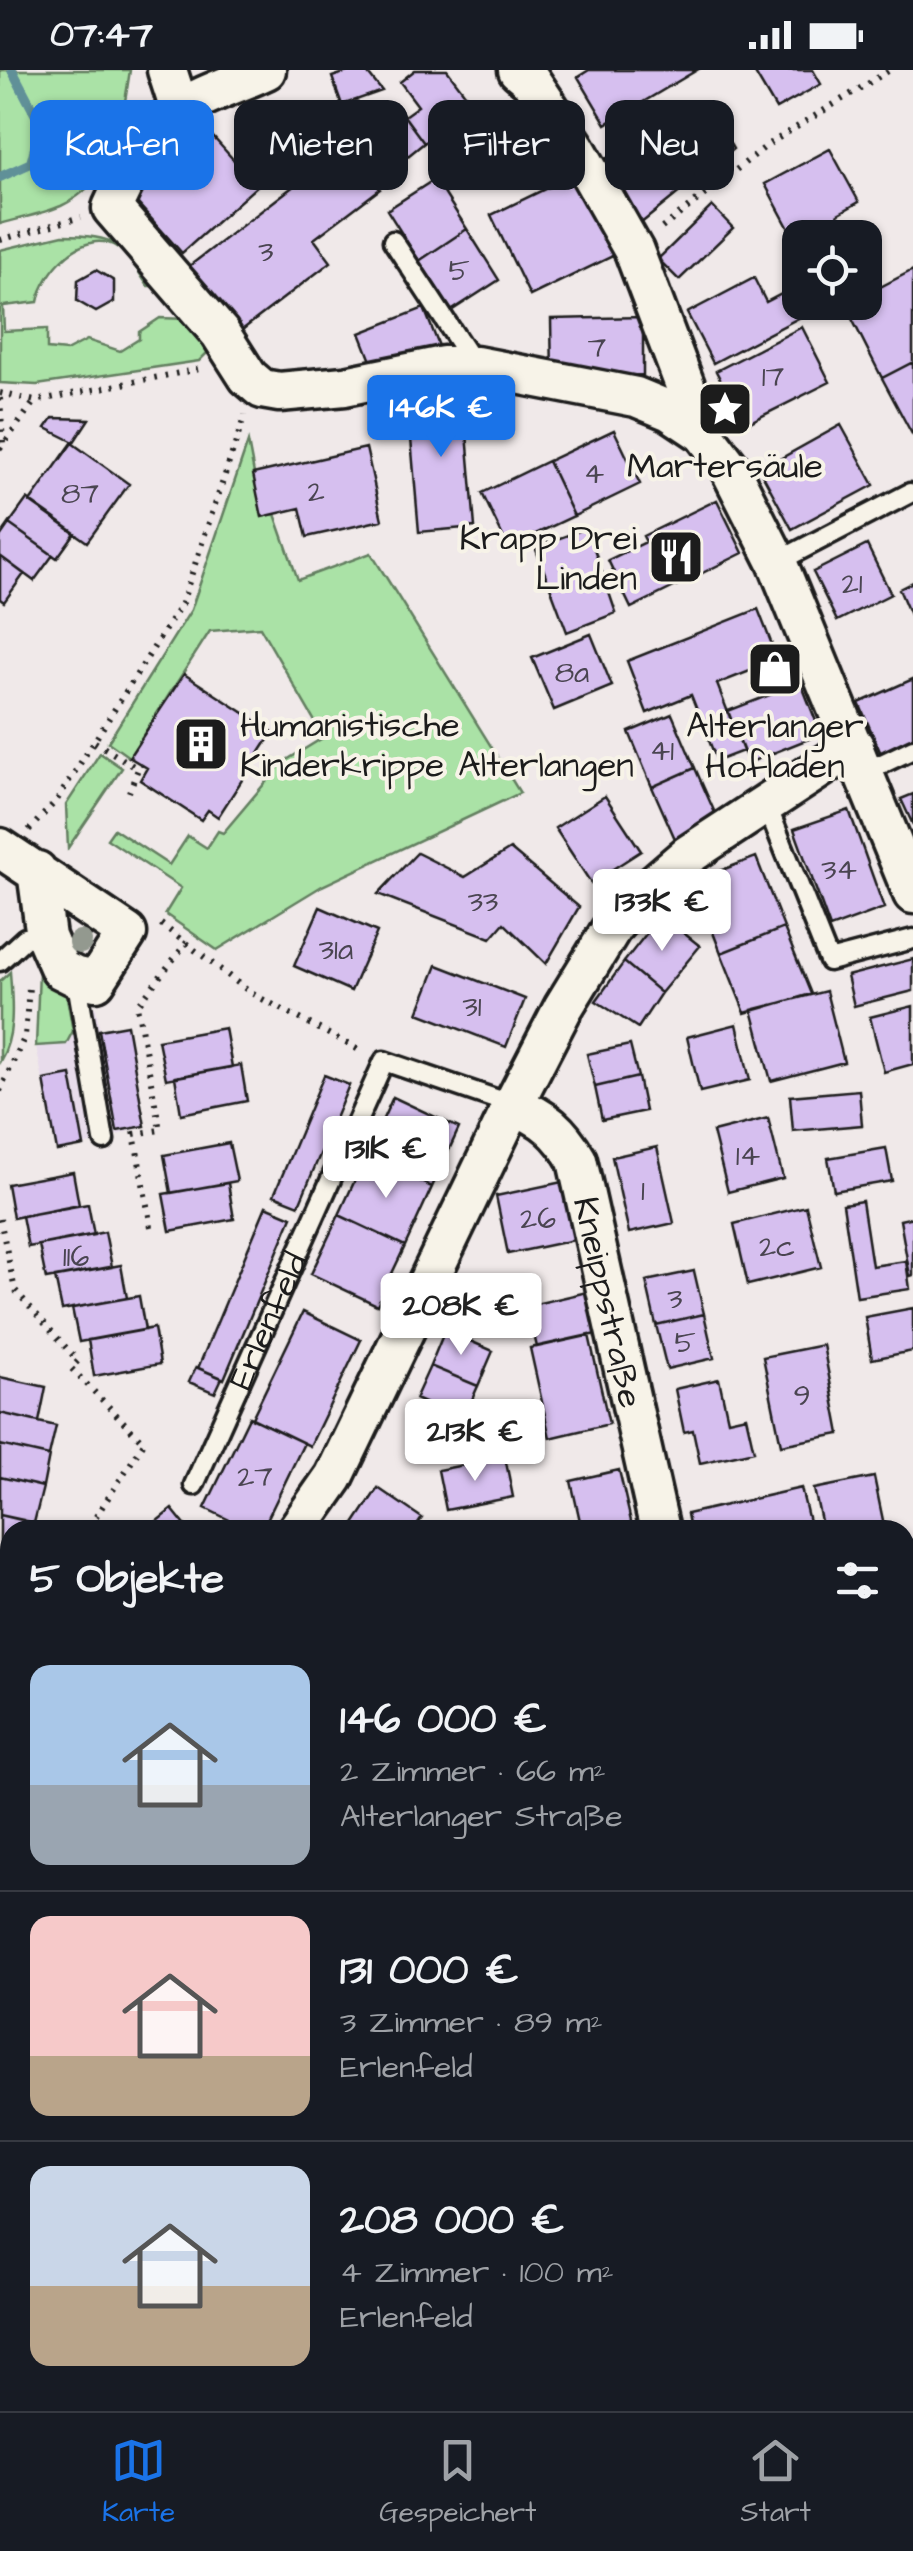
<!DOCTYPE html>
<html lang="de">
<meta charset="utf-8">
<style>
body{margin:0;font-family:"Architects Daughter",sans-serif;background:#242831;color:#f1f3f6;height:100vh;display:flex;flex-direction:column;font-size:38px;white-space:nowrap}
*{box-sizing:border-box;margin:0}
p{font-size:32px;color:#9ea1a6}
.icon{flex:none;width:55px;height:55px;fill:none;stroke:currentColor;stroke-width:2;stroke-linecap:round;stroke-linejoin:round}
.map{position:relative;flex:1;overflow:hidden}
.drawer{position:absolute;left:0px;top:1450px;width:915px;height:892px;display:flex;flex-direction:column;background:#171b24;border-radius:30px 30px 0 0;box-shadow:0 2px 8px #0004}
.drawer>*{flex:none}
.top-card{position:absolute;left:30px;top:30px;width:855px;height:90px;display:flex;gap:20px}
.controls{position:absolute;left:782px;top:150px;display:grid;gap:20px}
.controls a{display:grid;place-items:center;width:100px;height:100px;border-radius:20px;background:#171b24;box-shadow:0 2px 8px #0004;font-size:50px}
.price{position:absolute;translate:-50% -85px;padding:0 22px;border-radius:10px;background:#fff;color:#222;font-size:32px;line-height:65px;filter:drop-shadow(0 2px 5px #0008)}
.price::after{content:'';position:absolute;left:50%;top:60px;width:30px;height:22px;margin-left:-15px;background:inherit;clip-path:polygon(0 0,100% 0,50% 100%)}
.price.selected{background:#1a73e8;color:#fff}
ul{padding:0;list-style:none}
li{display:flex;align-items:center;gap:30px;height:250px;padding:0 30px}
li+li{border-top:2px solid #363941}
li span{display:grid;place-items:center;flex:none;width:280px;height:200px;border-radius:20px;color:#555}
li>.icon{margin-inline-start:auto}
span .icon{width:120px;height:120px;fill:#fffc;stroke-width:1}
li b{font-size:42px}
h2{display:flex;justify-content:space-between;align-items:center;height:120px;padding:0 30px;font-size:42px}
.tag{padding:0 35px;border-radius:20px;background:#171b24;box-shadow:0 2px 8px #0004;font-size:35px;line-height:90px}
.tag.selected{background:#1a73e8;color:#fff}
.status{display:flex;justify-content:space-between;align-items:center;height:70px;padding:0 50px;background:#171b24;direction:ltr}
.status svg{height:28px;fill:currentColor}
.tab-bar{display:flex;justify-content:space-around;align-items:center;height:140px;border-top:2px solid #363941;background:#171b24;font-size:28px;color:#9ea1a6}
.tab-bar a{display:grid;justify-items:center;gap:5px}
.tab-bar .selected{color:#1a73e8}
.map>svg:first-child{display:block}
</style>
<div class="status"><b>07:47</b><svg viewBox="0 0 49 12"><path d="M0 12V9h3v3zM5 12V6h3v6zM10 12V3h3v9zM15 12V0h3v12zM26 1h20v11H26zM47 4h2v5h-2z"/></svg></div>
<div class="map">
<svg width="913" height="2341" viewBox="0 0 913 2341">
<rect width="100%" height="100%" fill="#f0e9e9"/>
<filter id="ink" filterUnits="userSpaceOnUse"><feTurbulence type="fractalNoise" baseFrequency=".01" numOctaves="2"/><feDisplacementMap in="SourceGraphic" scale="20" xChannelSelector="R" yChannelSelector="G"/><feConvolveMatrix kernelMatrix="1 2 1 2 8 2 1 2 1" color-interpolation-filters="sRGB"/></filter>
<g filter="url(#ink)">
<path fill="#e8dceb" d="M65,916L96,938L100,960L127,955L145,1056L84,1076L57,1081L36,976L66,974Z"/>
<path fill="#aae2a6" stroke="#637f61" stroke-width="2.5" d="M0,0H130C122,52 115,111 61,136C42,144 20,148 0,154Z
M63,165C108,165 132,172 151,216H148C139,204 131,186 118,178C85,155 43,202 38,232L3,236L4,261L47,259V279L66,281L87,270L120,281L139,269V262L160,248L187,249L209,274L207,283L199,291L37,315L0,313V180Z
M248,372L262,446L275,444L298,510L371,483L520,723L322,816L217,880L165,844L181,818L107,769L114,759L169,795L188,766L207,778L218,761L223,763L282,693L324,667L260,557L210,561L129,687L108,672L191,540Z
M100,683L122,698L68,778L66,735Z
M10,902C12,930 16,965 0,991V911Z
M39,902L65,916L73,961L66,974L36,976Z"/>
<g fill="none" stroke-linecap="round" stroke-linejoin="round">
<path stroke="#609098" stroke-width="10" d="M0,107L31,93L41,55L12,0"/>
</g>
<path fill="#d6bfef" stroke="#1c1c1c" stroke-width="2.5" d="M353,0H365L382,21L342,35L332,7Z
M415,0H447L466,25L438,45L447,57L424,73L404,46L418,36L400,12Z
M589,0H697L606,54L578,7Z
M753,0H813L821,14L776,39Z
M399,39L424,73L408,86L382,52Z
M205,58L257,116L182,183L131,126Z
M722,60L733,79L640,154L604,90L643,66L662,97Z
M346,76L380,119L314,169L331,192L238,263L188,197Z
M830,79L859,132L838,144L851,166L815,168L810,160L794,168L765,114Z
M576,104L615,185L530,226L491,145Z
M435,109L467,159L419,191L387,140Z
M712,136L733,158L679,210L658,189Z
M467,159L499,210L451,241L419,191Z
M96,200L114,211V232L96,242L77,231L78,210Z
M913,200V292L882,308L845,235L865,232V225Z
M754,208L766,232L797,216L800,232H805L810,242L713,293L687,243Z
M424,238L439,276L375,301L360,263Z
M643,247V305L552,306L551,249Z
M802,257L830,312L744,355L716,301Z
M913,292V366L882,308Z
M463,317L475,457L419,462L407,322Z
M53,348L89,349L74,372L46,358Z
M841,355L874,415L792,459L760,400Z
M614,360L640,414L574,446L548,391Z
M72,373L129,414L87,472L30,432Z
M366,378L382,450L307,467L300,438L262,447L253,404Z
M548,391L574,446L508,477L482,423Z
M27,429L75,463L57,488L9,454Z
M717,430L743,483L631,538L608,490L646,472L643,466Z
M9,454L53,485L34,511L0,486V467Z
M587,458L616,543L567,562L535,477Z
M867,475L891,524L837,551L813,502Z
M0,486L24,504L4,532L0,529Z
M913,512V544L910,545L899,519Z
M758,539L778,590L717,614L743,681L717,691L691,625L647,643L627,591Z
M591,564L612,616L554,640L532,588Z
M184,604L273,662L218,747L208,740L201,750L140,710L147,698L129,687Z
M913,609V672L882,686L859,633Z
M801,613L821,664L748,693L728,641Z
M672,644L695,698L652,717L629,662Z
M695,698L719,752L676,771L652,717Z
M913,724V755L901,729Z
M605,726L641,781L591,813L555,758Z
M849,740L884,838L830,858L794,759Z
M510,779L579,837L546,894L504,853L491,868L378,824L417,783L465,807Z
M756,787L784,858L721,883L693,811Z
M320,837L377,862L351,921L294,896Z
M661,845L700,876L661,923L624,892Z
M784,858L811,924L745,943L721,883Z
M913,889V921L854,936L847,906Z
M624,892L661,923L638,958L596,931Z
M437,895L525,929L506,977L418,943Z
M826,921L844,992L771,1011L752,940Z
M913,936V994L884,1002L870,947Z
M737,954L750,1010L700,1022L687,967Z
M127,955L145,1056L117,1061L99,960Z
M225,958L232,997L166,1009L158,970Z
M630,975L638,1007L595,1017L587,984Z
M241,995L247,1031L181,1044L175,1007Z
M71,1005L84,1076L57,1081L44,1010Z
M324,1005L349,1015L299,1135L274,1125Z
M638,1007L645,1041L602,1050L595,1017Z
M859,1020L862,1055L793,1061L790,1026Z
M393,1027L459,1058L432,1117L366,1086Z
M768,1048L783,1108L728,1122L713,1062Z
M229,1073L237,1111L171,1123L164,1085Z
M657,1077L674,1153L629,1163L612,1087Z
M886,1078L892,1111L834,1121L828,1088Z
M366,1086L432,1117L405,1176L339,1145Z
M73,1102L79,1135L13,1148L7,1114Z
M567,1111L579,1169L508,1184L496,1126Z
M228,1113L234,1149L170,1161L163,1124Z
M862,1131L872,1196L906,1191L910,1219L857,1227L843,1134Z
M88,1134L94,1165L28,1177L22,1146Z
M266,1136L292,1147L224,1309L198,1298Z
M806,1136L821,1197L748,1215L734,1154Z
M339,1145L405,1176L377,1235L311,1204Z
M913,1147V1205L910,1206L900,1150Z
M105,1162L112,1197L46,1209L39,1175Z
M121,1195L127,1228L62,1240L55,1207Z
M694,1201L704,1244L656,1255L646,1211Z
M587,1222L596,1264L537,1277L527,1236Z
M139,1226L145,1260L79,1272L72,1238Z
M913,1238V1281L872,1289L865,1247Z
M303,1242L361,1270L310,1376L252,1348Z
M704,1244L714,1288L667,1299L656,1255Z
M154,1258L160,1294L94,1306L88,1270Z
M445,1260L493,1281L478,1316L430,1296Z
M589,1265L609,1354L550,1368L530,1278Z
M823,1275L840,1364L781,1375L763,1287Z
M430,1296L478,1316L463,1350L415,1329Z
M196,1297L222,1308L215,1323L189,1312Z
M0,1307L46,1317L39,1352L0,1343Z
M719,1309L728,1350L746,1346L754,1381L700,1393L693,1360L684,1362L675,1319Z
M0,1343L56,1356L49,1386L0,1375Z
M249,1347L304,1373L262,1460H250L205,1438Z
M0,1375L49,1386L43,1417L0,1407Z
M505,1387L513,1427L446,1440L438,1400Z
M619,1400L633,1460H582L571,1411Z
M0,1407L43,1417L34,1453L0,1445Z
M874,1407L885,1460H823L814,1419Z
M378,1418L422,1448L414,1460H350Z
M801,1418L811,1460H690L687,1444Z
M172,1439L189,1460H146Z
M0,1445L23,1450L21,1460H10V1482L0,1480Z
M10,1591V1618L0,1606V1599Z
M2,1615L10,1625V1642L0,1650Z
M913,1725V1770L908,1771L905,1726Z
M10,1802V1856L0,1859V1805Z
M913,1839V1912L905,1913V1841Z
M0,1916H10V1973L0,1974Z
M905,2013H913V2111H907Z
M0,2050H4L7,2106L0,2107Z
M10,2149V2197L0,2198V2150Z
M913,2181V2232L905,2233V2182Z
M53,2332H114V2341H53Z
M186,2332V2341H166L165,2333Z
M241,2332H274L275,2341H243Z
M809,2332H840L841,2341H811Z
M840,2332H868L869,2341H841Z"/>
<g fill="none" stroke-linecap="round" stroke-linejoin="round">
<g stroke="#1c1c1c" stroke-width="25">
<g id="service">
<path d="M393,171L475,296"/>
<path d="M777,492L910,423"/>
<path d="M865,702L913,679"/>
<path d="M767,736L829,891L913,869"/>
<path d="M0,891L25,868L46,867"/>
<path d="M76,907L104,1070"/>
<path id="s1" d="M194,1415L384,991L513,1035"/>
</g>
</g>
<g stroke="#1c1c1c" stroke-width="45">
<g id="minor">
<path d="M167,0L180,40"/>
<path d="M266,0C239,13 204,23 179,40C146,63 128,103 112,138L220,263L248,307L262,319L279,322L345,316L443,296H476L636,327L670,341L703,363L729,397L777,492L913,824"/>
<path d="M518,0L531,11L575,77L634,181L703,363"/>
<path d="M0,778L127,863L96,911L76,907L60,899L46,867L37,801"/>
<path id="s2" d="M513,1035C545,1048 560,1061 577,1090L660,1460"/>
<path d="M297,1460L334,1407L513,1035L563,938L613,856L638,828L688,785L854,676"/>
<path d="M0,1710L10,1703"/>
<path d="M0,2126H10"/>
<path d="M905,2129L913,2128"/>
<path d="M608,2332L610,2341"/>
</g>
</g>
<path stroke="#1c1c1c" stroke-width="6" stroke-dasharray="2.5 8" stroke-linecap="butt" d="M662,158L769,74L890,0
M0,170L81,147
M0,323L35,331L205,298
M0,328L3,373
M0,379L34,332
M95,672L138,699L129,722
M29,760L57,730L182,533L245,345
M161,854L251,923L361,981
M0,1021L25,966L29,917
M0,1149L15,1220L78,1291L71,1298L144,1373L87,1460
M151,1157L134,1064L160,1060L137,936L187,872
M0,1576L10,1568
M0,1607L10,1620"/>
<use href="#service" stroke="#f7f3e8" stroke-width="18"/>
<use href="#minor" stroke="#f7f3e8" stroke-width="38"/>
</g>
<circle fill="#93998f" cx="80" cy="872" r="12"/>
</g>
<defs>
<g id="sight-square" transform="scale(2.875)"><rect x="-9" y="-9" width="18" height="18" rx="4" fill="#1c1c1c" stroke="#f7f3e8"/><path d="M0-6L1.8-2.2L6-1.7L2.9 1.2L3.7 5.4L0 3.3L-3.7 5.4L-2.9 1.2L-6-1.7L-1.8-2.2Z" fill="#fff"/></g>
<g id="restaurant-square" transform="scale(2.875)"><rect x="-9" y="-9" width="18" height="18" rx="4" fill="#1c1c1c" stroke="#f7f3e8"/><path d="M-5-6h1v4h1v-4h1v4h1v-4h1v5L-1.5 .5V6h-2V.5L-5-1ZM5-6V6H3V1.5H1.5Q1.5-4 5-6Z" fill="#fff"/></g>
<g id="shop-square" transform="scale(2.875)"><rect x="-9" y="-9" width="18" height="18" rx="4" fill="#1c1c1c" stroke="#f7f3e8"/><path d="M-5-2.5h2.3a2.7 3.5 0 0 1 5.4 0H5L5.5 6h-11ZM-1.5-2.5h3a1.5 2.3 0 0 0-3 0Z" fill="#fff"/></g>
<g id="building-square" transform="scale(2.875)"><rect x="-9" y="-9" width="18" height="18" rx="4" fill="#1c1c1c" stroke="#f7f3e8"/><path d="M-4-6H4V6H1V3H-1V6H-4ZM-2.5-4.3h1.7v1.8h-1.7ZM.8-4.3h1.7v1.8H.8ZM-2.5-1h1.7V.8h-1.7ZM.8-1h1.7V.8H.8Z" fill="#fff"/></g>
</defs>
<g fill-rule="evenodd">
<use href="#sight-square" x="725" y="339"/>
<use href="#restaurant-square" x="676" y="487"/>
<use href="#shop-square" x="775" y="599"/>
<use href="#building-square" x="201" y="674"/>
</g>
<g text-anchor="middle" stroke-width="8" stroke-linejoin="round" paint-order="stroke">
<g font-size="30" fill="#4a4551">
<text x="266" y="191">3</text>
<text x="459" y="210">5</text>
<text x="597" y="287">7</text>
<text x="773" y="316">17</text>
<text x="594" y="413">4</text>
<text x="316" y="431">2</text>
<text x="80" y="433">87</text>
<text x="852" y="523">21</text>
<text x="572" y="612">8a</text>
<text x="662" y="690">41</text>
<text x="839" y="809">34</text>
<text x="483" y="841">33</text>
<text x="336" y="889">31a</text>
<text x="472" y="946">31</text>
<text x="748" y="1095">14</text>
<text x="643" y="1130">1</text>
<text x="538" y="1158">26</text>
<text x="777" y="1186">2c</text>
<text x="76" y="1196">116</text>
<text x="675" y="1238">3</text>
<text x="685" y="1282">5</text>
<text x="802" y="1335">9</text>
<text x="255" y="1416">27</text>
</g>
<g font-size="35" fill="#1c1c1c" stroke="#f7f3e8">
<text x="725" y="407">Martersäule</text>
<text x="637" y="479" text-anchor="end">Krapp Drei<tspan x="637" dy="40">Linden</tspan></text>
<text x="240" y="666" text-anchor="start">Humanistische<tspan x="240" dy="40">Kinderkrippe Alterlangen</tspan></text>
<text x="775" y="667">Alterlanger<tspan x="775" dy="40">Hofladen</tspan></text>
</g>
<g font-size="35" fill="#1c1c1c" stroke="#f7f3e8">
<text dy="12" stroke="none"><textPath href="#s2" startOffset="232">Kneippstraße</textPath></text>
<text dy="12" stroke="none"><textPath href="#s1" startOffset="180">Erlenfeld</textPath></text>
</g>
</g>
</svg>
<div class="controls">
<a><svg class="icon" aria-label="locate" viewBox="0 0 24 24"><circle cx="12" cy="12" r="6"/><path d="M12 2v4M12 18v4M2 12h4M18 12h4"/></svg></a>
</div>
<b class="price selected" style="left:441px;top:390px">146K €</b>
<b class="price" style="left:662px;top:884px">133K €</b>
<b class="price" style="left:386px;top:1131px">131K €</b>
<b class="price" style="left:461px;top:1288px">208K €</b>
<b class="price" style="left:475px;top:1414px">213K €</b>
<div class="top-card">
<a class="tag selected">Kaufen</a>
<a class="tag">Mieten</a>
<a class="tag">Filter</a>
<a class="tag">Neu</a>
</div>
<section class="drawer">
<h2>5 Objekte<svg class="icon" aria-label="filters" viewBox="0 0 24 24"><path d="M4 7h16M4 17h16"/><circle cx="9" cy="7" r="2"/><circle cx="15" cy="17" r="2"/></svg></h2>
<ul>
<li><span style="background:linear-gradient(#a9c7e8 60%,#9aa5b1 0)"><svg class="icon" aria-label="home" viewBox="0 0 24 24"><path d="M3 11l9-7 9 7M6 9v11h12V9"/></svg></span><div><b>146 000 €</b><p>2 Zimmer · 66 m²</p><p>Alterlanger Straße</p></div></li>
<li><span style="background:linear-gradient(#f6c9c9 70%,#b9a48a 0)"><svg class="icon" aria-label="home" viewBox="0 0 24 24"><path d="M3 11l9-7 9 7M6 9v11h12V9"/></svg></span><div><b>131 000 €</b><p>3 Zimmer · 89 m²</p><p>Erlenfeld</p></div></li>
<li><span style="background:linear-gradient(#c9d6e8 60%,#b9a48a 0)"><svg class="icon" aria-label="home" viewBox="0 0 24 24"><path d="M3 11l9-7 9 7M6 9v11h12V9"/></svg></span><div><b>208 000 €</b><p>4 Zimmer · 100 m²</p><p>Erlenfeld</p></div></li>
</ul>
</section>
</div>
<nav class="tab-bar">
<a class="selected"><svg class="icon" aria-label="map" viewBox="0 0 24 24"><path d="M3 6l6-2 6 2 6-2v14l-6 2-6-2-6 2zM9 4v14M15 6v14"/></svg>Karte</a>
<a><svg class="icon" aria-label="saved" viewBox="0 0 24 24"><path d="M7 4h10v16l-5-4-5 4z"/></svg>Gespeichert</a>
<a><svg class="icon" aria-label="home" viewBox="0 0 24 24"><path d="M3 11l9-7 9 7M6 9v11h12V9"/></svg>Start</a>
</nav>
